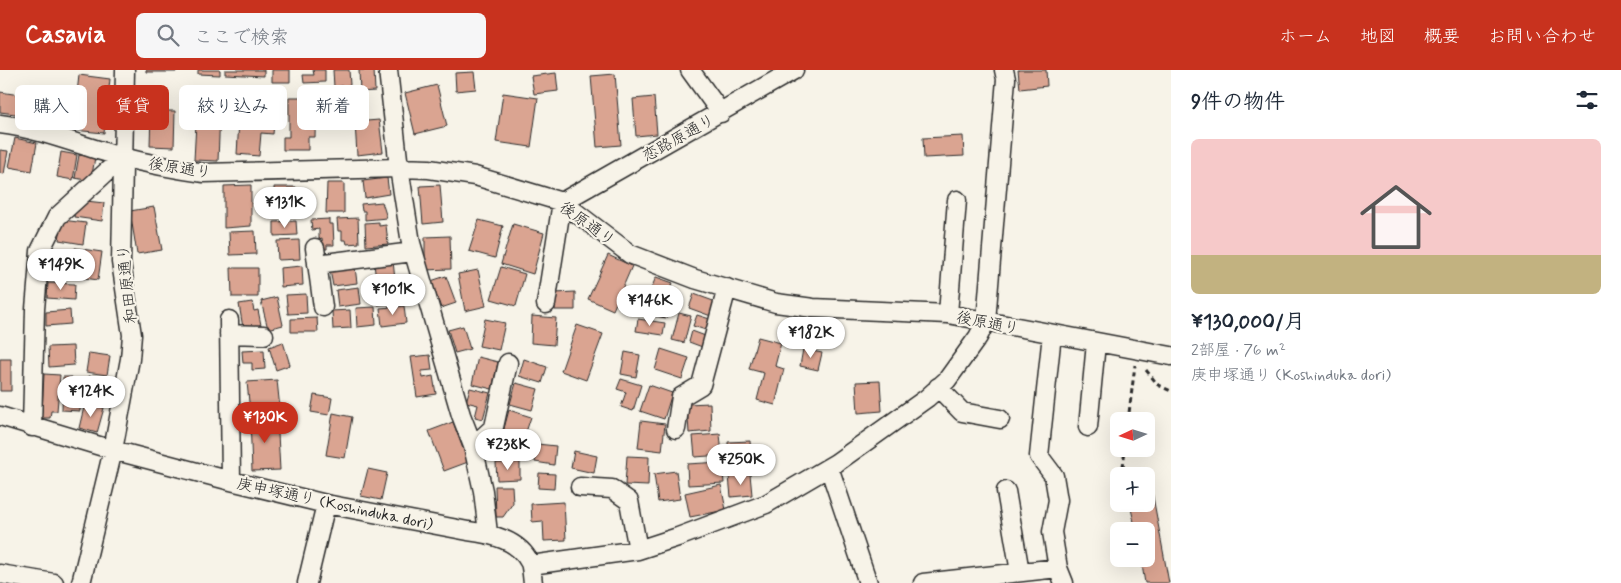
<!DOCTYPE html>
<html lang="ja">
<meta charset="utf-8">
<style>
body{margin:0;font-family:Mynerve,"Klee One",sans-serif;background:#f6f6f7;color:#1f2937;height:100vh;display:flex;flex-direction:column;font-size:19px;white-space:nowrap}
*{box-sizing:border-box;margin:0}
p{font-size:16px;color:#747a83}
.icon{flex:none;width:28px;height:28px;fill:none;stroke:currentColor;stroke-width:2;stroke-linecap:round;stroke-linejoin:round}
.map{position:relative;flex:1;overflow:hidden}
.side{display:flex;flex-direction:column;background:#fff;width:450px}
.side>*{flex:none}
.banner{position:absolute;left:15px;top:15px;width:475px;height:45px;display:flex;gap:10px}
.needle{width:32px;rotate:266deg}
.controls{position:absolute;left:1110px;top:342px;display:grid;gap:10px}
.controls a{display:grid;place-items:center;width:45px;height:45px;border-radius:8px;background:#fff;box-shadow:0 5px 20px #0002;font-size:25px}
.price{position:absolute;translate:-50% -42px;padding:0 11px;border-radius:18px;background:#fff;color:#222;font-size:16px;line-height:32px;filter:drop-shadow(0 1px 2px #0008)}
.price::after{content:'';position:absolute;left:50%;top:30px;width:15px;height:11px;margin-left:-8px;background:inherit;clip-path:polygon(0 0,100% 0,50% 100%)}
.price.selected{background:#c8321e;color:#fff}
ul{padding:0;list-style:none}
li{display:grid;align-content:center;gap:10px;height:265px;padding:0 20px}
li+li{border-top:1px solid #e0e1e3}
li span{display:grid;place-items:center;height:155px;border-radius:8px;color:#555}
li>.icon{margin-inline-start:auto}
span .icon{width:90px;height:90px;fill:#fffc;stroke-width:1}
li b{font-size:21px}
h2{display:flex;justify-content:space-between;align-items:center;height:60px;padding:0 20px;font-size:21px}
.tag{padding:0 18px;border-radius:8px;background:#fff;box-shadow:0 5px 20px #0002;font-size:18px;line-height:45px}
.tag.selected{background:#c8321e;color:#fff}
header{display:flex;align-items:center;gap:30px;box-sizing:border-box;height:70px;padding:0 25px;background:#c8321e;color:#fff}
header strong{font-size:24px}
nav{display:flex;gap:28px;margin-inline-start:auto;font-size:18px}
.search{width:350px;height:45px;background:#f6f6f7;display:flex;align-items:center;gap:12px;box-sizing:border-box;padding:0 18px;border-radius:8px;color:#747a83;font-size:19px}
main{display:flex;flex:1;min-height:0}
.map>svg:first-child{display:block}
</style>
<header>
<strong>Casavia</strong>
<div class="search"><svg class="icon" aria-label="search" viewBox="0 0 24 24"><circle cx="10" cy="10" r="6"/><path d="M15 15l6 6"/></svg>ここで検索</div>
<nav><a>ホーム</a><a>地図</a><a>概要</a><a>お問い合わせ</a></nav>
</header>
<main>
<div class="map">
<svg width="1171" height="513" viewBox="0 0 1171 513">
<rect width="100%" height="100%" fill="#f7f3e8"/>
<filter id="ink" filterUnits="userSpaceOnUse"><feTurbulence type="fractalNoise" baseFrequency=".02" numOctaves="2"/><feDisplacementMap in="SourceGraphic" scale="10" xChannelSelector="R" yChannelSelector="G"/><feConvolveMatrix kernelMatrix="1 2 1 2 8 2 1 2 1" color-interpolation-filters="sRGB"/></filter>
<g filter="url(#ink)">
<path fill="#daa491" stroke="#2b2b2b" d="M146,0H176V2H146Z
M198,0H220V5L198,4Z
M225,0H264V6L225,4Z
M272,0H290V12H272Z
M313,0H325V12L304,13L303,5H314Z
M333,0H349L350,15L334,17Z
M359,0H374L375,21L360,22Z
M1018,0H1046L1047,16L1020,19Z
M474,2L476,19L456,21L455,3Z
M556,3L558,21L534,24L531,6Z
M615,4L621,75L597,77L591,6Z
M79,5L110,9L104,63L73,60Z
M437,15L447,56L415,64L405,23Z
M198,16L221,17L218,91L194,90Z
M0,22L33,27L31,46L0,42Z
M241,22L275,23L274,46L239,45Z
M503,23L538,28L531,77L496,72Z
M289,27H316L315,67H308V80H283V67H289Z
M654,27L657,64L636,66L633,29Z
M151,41H175L174,77L150,76Z
M379,50L383,82L357,85L355,52Z
M239,51L274,53L273,64L261,63L259,86L237,84Z
M963,66L964,86L924,88L923,68Z
M15,68L37,73L32,101L9,97Z
M0,80L8,81L4,104L0,103Z
M61,82L77,85L73,110L57,107Z
M79,85L95,87L91,111L75,108Z
M387,108L389,124L365,128L363,111Z
M327,113H344V143H326Z
M251,115V156L224,158V116Z
M440,115L443,152L423,154L420,116Z
M274,117H296L297,143H275Z
M86,131L104,133L102,151L74,147L75,140Z
M382,132L387,148L365,150V141H362L361,134Z
M154,137L162,180L137,184L130,141Z
M358,148L359,173L347,174L346,170H342V161H338L337,149Z
M329,149V154H333L334,175H327V179H323L322,168L319,169V159L312,160L311,150Z
M62,150L86,153L83,174L59,170Z
M479,150L503,156L495,188L469,181Z
M296,151L297,165L274,166V152Z
M379,152V156L386,155L388,174L366,176L365,153Z
M513,154L544,163L533,204L501,194Z
M255,161L256,184L230,185L229,162Z
M450,166L451,199L425,200V167Z
M299,170L300,189L278,190L277,171Z
M50,178L68,180L67,195L48,192Z
M75,178L102,182L98,210L71,206Z
M608,185L632,196L613,240L588,229Z
M393,191L395,210L376,212L374,193Z
M302,196L303,215L281,217L280,198Z
M355,197L357,213L333,216L330,200Z
M501,197L525,204L516,236L491,229Z
M231,198H258V227H232Z
M478,200L486,236L465,241L458,204Z
M446,206L456,233L441,238L431,211Z
M656,207L673,213L666,231L649,224Z
M48,213L75,214L74,230L47,228Z
M400,215L402,232L378,235L376,218Z
M359,217L361,234L338,237L336,220Z
M575,222V240H555V223Z
M306,224L307,243L288,244L286,225Z
M694,224L716,232L711,246L689,238Z
M277,227L283,255L268,259L261,231Z
M252,232L254,241L258,240L261,255L243,258L239,234Z
M645,233L668,237L666,248L643,244Z
M404,236L406,253L382,256L380,238Z
M375,237L376,255L357,257L356,238Z
M70,240L71,254L46,256V242Z
M350,240L351,258L333,259L332,241Z
M679,243L691,246L684,273L672,270Z
M697,245L713,250L709,261L693,256Z
M532,246L556,248L554,275L531,273Z
M317,248L318,262H291V249Z
M485,249L505,253L499,280L479,276Z
M638,249L665,253L663,265L636,261Z
M577,255L603,264L586,310L561,301Z
M463,256L470,279L455,283L448,260Z
M692,261L708,267L705,278L689,272Z
M758,267L781,273L775,296L784,299L775,335L757,330L764,303L749,299Z
M283,272L290,295L276,300L269,277Z
M73,276L74,295L49,297L48,277Z
M661,279L689,288L682,309L655,300Z
M803,279L822,283L818,300L800,296Z
M264,280L265,299L252,300V293H243L242,281Z
M625,282L640,285L636,307L621,304Z
M89,283L110,286L107,305L86,302Z
M430,285L432,300L422,301L423,308L433,306L436,324L417,327L411,287Z
M478,287L498,292L492,319L472,314Z
M0,289H11V321H0Z
M524,289L547,297L542,313L519,306Z
M44,304L60,305L57,341H51L50,348H39V343L42,342Z
M89,306L108,311L102,333L82,328Z
M63,307H72L71,315H81L80,341L62,340Z
M621,309L641,315L633,341L621,337L626,322L617,319Z
M277,310L280,339L250,342L247,312Z
M880,311L882,341L858,343L856,312Z
M516,313L538,319L532,340L510,334Z
M649,315L672,323L664,349L640,341Z
M470,318L490,323L483,349L475,347L478,335L466,332Z
M314,325L332,328L329,345L311,342Z
M85,333L104,338L97,363L79,358Z
M710,333L711,361L689,363L687,334Z
M509,340L531,347L524,368L503,362Z
M333,343L352,347L345,388L326,385Z
M277,346L280,400L252,401L250,347Z
M641,351L665,354L662,381L638,378Z
M453,352L468,392L444,401L429,361Z
M720,364L722,385L695,387L693,366Z
M521,371L522,388L498,389L497,372Z
M750,371L752,400L729,401L728,372Z
M537,374L556,376L554,395L535,392Z
M574,381L597,386L594,403L571,398Z
M627,386L649,387L648,416L625,415Z
M520,392V409L497,410L496,393Z
M722,392L724,413L688,415L687,394Z
M368,399L387,403L381,430L361,426Z
M676,401L680,429L658,432L654,404Z
M539,403L555,404L554,419L538,418Z
M750,404L752,425L731,427L729,406Z
M721,415L726,440L690,447L685,423Z
M495,416H512L513,433L503,447H496Z
M1151,416L1169,513H1145L1141,489H1146V461H1136L1130,434H1146V417Z
M564,432L566,470L544,471L543,451L532,452L531,434Z"/>
<g fill="none" stroke-linecap="round" stroke-linejoin="round">
<g stroke="#2b2b2b" stroke-width="21">
<path id="minor" d="M388,0L399,98L411,173L461,345L473,376L483,421L488,463
M690,0L721,43
M0,54C42,59 81,76 122,87C149,94 176,99 204,103L399,98L429,99L475,106L562,132L630,184L695,209L776,233L813,238L948,244L1171,286
M562,132L794,0
M315,178L323,237
M317,194L413,182
M546,234L562,132
M948,244L957,130
M229,250L231,411
M229,264L264,265
M1052,264L1039,386L1054,406L1058,430L1052,462L1058,498L1064,513
M938,317L962,342L1000,349
M0,346L113,380L231,411L326,434L468,461C492,464 519,470 530,493C532,499 532,507 533,513
M32,357L35,239L40,181L57,147L123,87
M1088,357L1096,273
M676,359L681,327L701,315L727,218
M473,376L494,357L508,293
M829,397L868,513
M580,417L612,419L629,431L638,480
M1006,421L1020,502
M531,495L638,480L678,467L766,434L836,393L927,328L947,310L978,267L986,251L1006,9L1004,0
M0,504L54,513
M81,513L113,380L130,289L132,265L121,192L125,0
M307,513L326,434
M923,513L1058,498"/>
</g>
<path stroke="#2b2b2b" stroke-width="3" stroke-dasharray="5 4" stroke-linecap="butt" d="M1146,300L1158,315L1171,321
M1128,351L1135,295
M1122,406L1125,379
M1114,429L1119,426"/>
<use href="#minor" stroke="#f7f3e8" stroke-width="18"/>
</g>
</g>
<g text-anchor="middle" stroke-width="4.5" stroke-linejoin="round" paint-order="stroke">
<g font-size="16" fill="#2b2b2b" stroke="#f7f3e8">
<text transform="translate(678 67) rotate(-29)" y="6">恋路原通り</text>
<text transform="translate(180 97) rotate(9)" y="6">後原通り</text>
<text transform="translate(588 153) rotate(36)" y="6">後原通り</text>
<text transform="translate(126 214) rotate(-96)" y="6">和田原通り</text>
<text transform="translate(988 252) rotate(11)" y="6">後原通り</text>
<text transform="translate(335 433) rotate(12)" y="6">庚申塚通り (Koshinduka dori)</text>
</g>
</g>
</svg>
<div class="controls">
<a><svg class="needle" viewBox="-14 -14 28 28"><path d="M0-13l5 13h-10z" fill="#e53935"/><path d="M0 13l5-13h-10z" fill="#747a83"/></svg></a>
<a>+</a>
<a>−</a>
</div>
<b class="price" style="left:285px;top:159px">¥131K</b>
<b class="price" style="left:61px;top:221px">¥149K</b>
<b class="price" style="left:393px;top:246px">¥101K</b>
<b class="price" style="left:650px;top:257px">¥146K</b>
<b class="price" style="left:811px;top:289px">¥182K</b>
<b class="price" style="left:91px;top:348px">¥124K</b>
<b class="price selected" style="left:265px;top:374px">¥130K</b>
<b class="price" style="left:508px;top:401px">¥238K</b>
<b class="price" style="left:741px;top:416px">¥250K</b>
<div class="banner">
<a class="tag">購入</a>
<a class="tag selected">賃貸</a>
<a class="tag">絞り込み</a>
<a class="tag">新着</a>
</div>
</div>
<section class="side">
<h2>9件の物件<svg class="icon" aria-label="filters" viewBox="0 0 24 24"><path d="M4 7h16M4 17h16"/><circle cx="9" cy="7" r="2"/><circle cx="15" cy="17" r="2"/></svg></h2>
<ul>
<li><span style="background:linear-gradient(#f6c9c9 75%,#c2b280 0)"><svg class="icon" aria-label="home" viewBox="0 0 24 24"><path d="M3 11l9-7 9 7M6 9v11h12V9"/></svg></span><div><b>¥130,000/月</b><p>2部屋 · 76 m²</p><p>庚申塚通り (Koshinduka dori)</p></div></li>
</ul>
</section>
</main>
